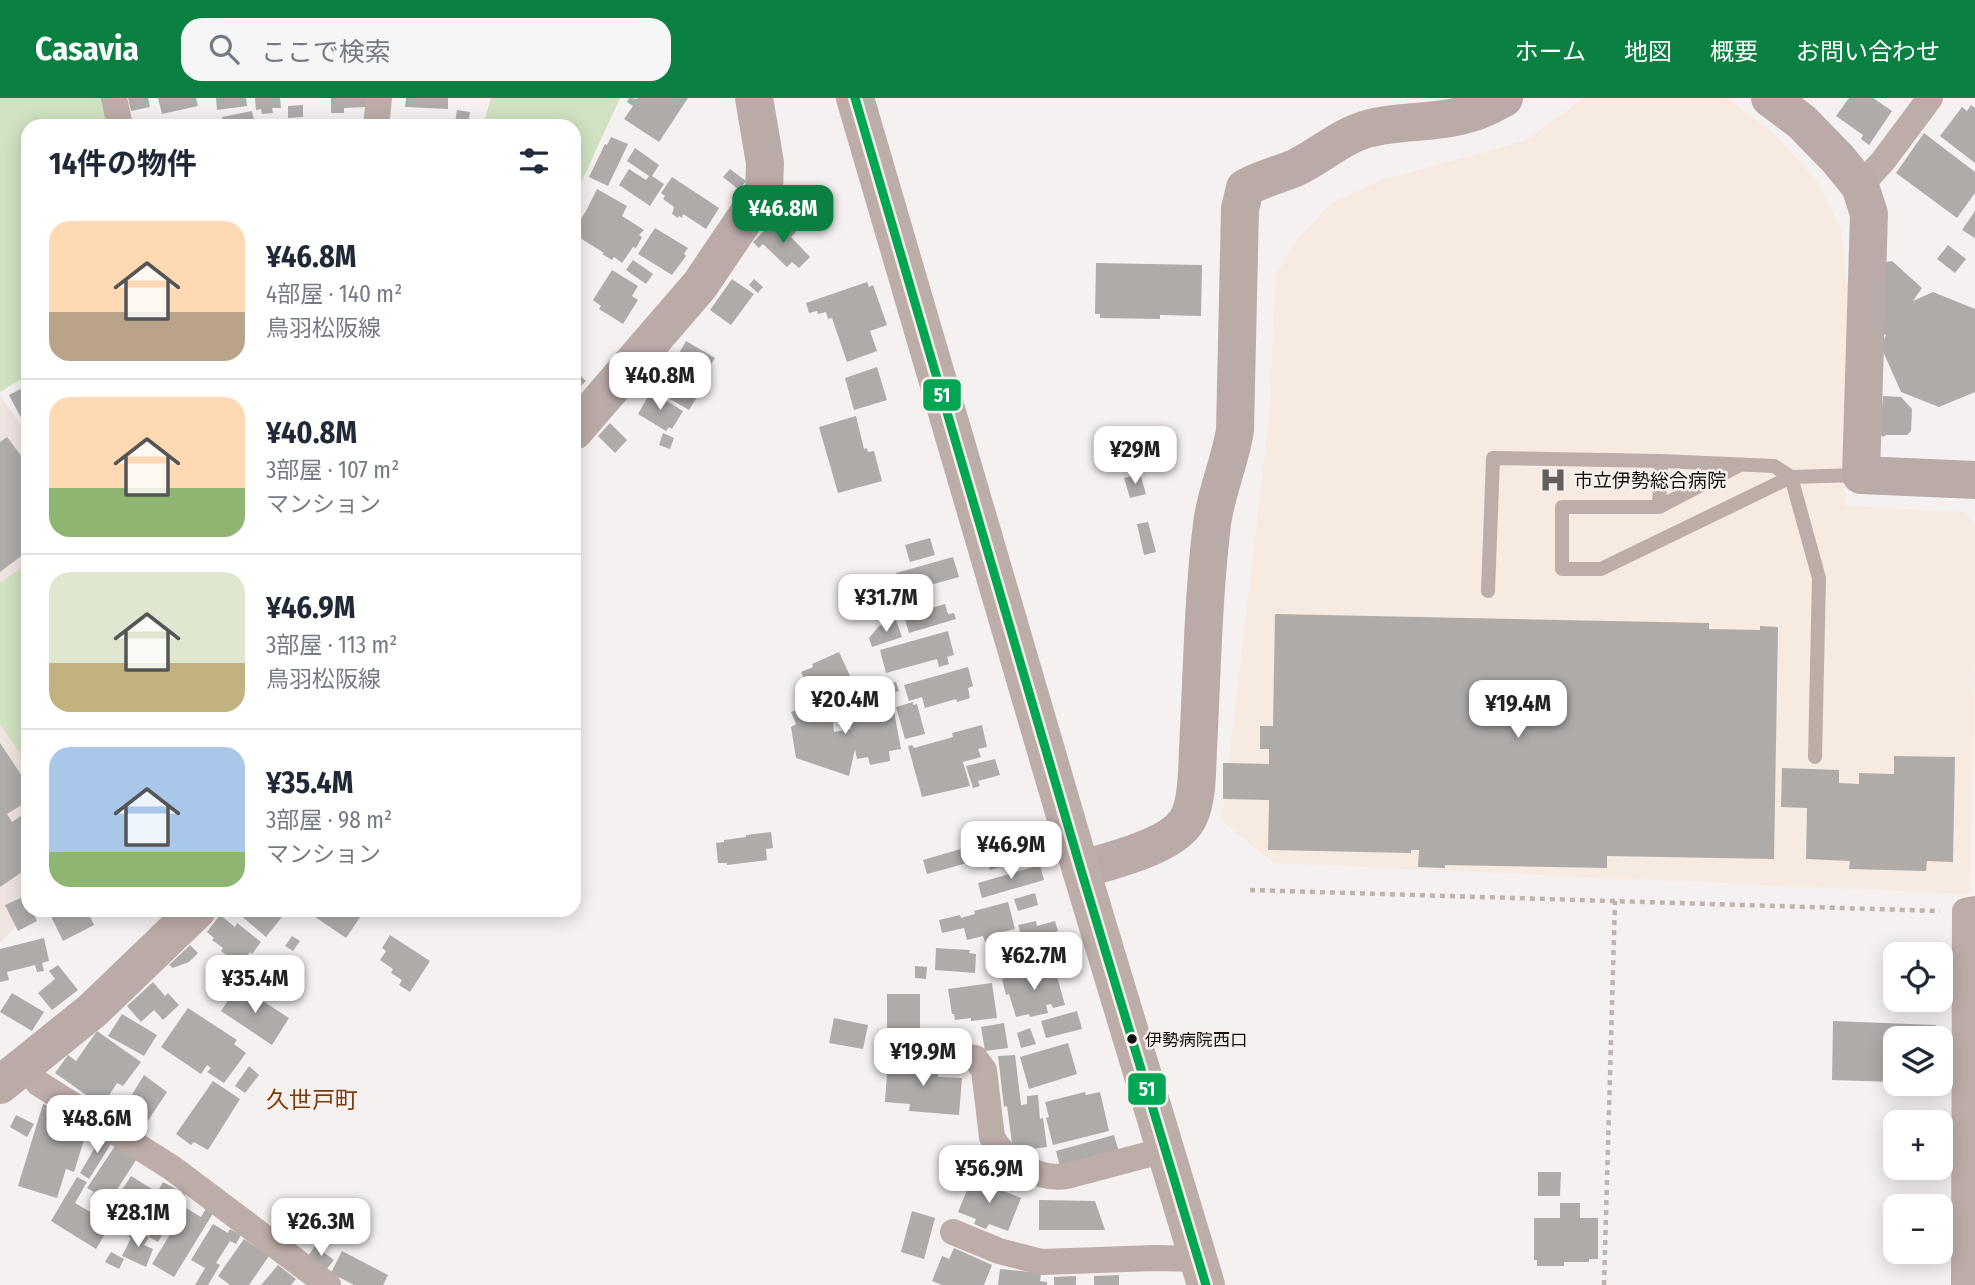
<!DOCTYPE html>
<html lang="ja">
<meta charset="utf-8">
<style>
body{margin:0;font-family:"Fira Sans Condensed","Noto Sans JP",sans-serif;background:#f6f6f7;color:#1f2937;height:100vh;display:flex;flex-direction:column;font-size:26px;white-space:nowrap}
*{box-sizing:border-box;margin:0}
p{font-size:23px;color:#747a83}
.icon{flex:none;width:38px;height:38px;fill:none;stroke:currentColor;stroke-width:2;stroke-linecap:round;stroke-linejoin:round}
.map{position:relative;flex:1;overflow:hidden}
.sheet{position:absolute;left:21px;top:21px;width:560px;height:798px;display:flex;flex-direction:column;background:#fff;border-radius:21px;box-shadow:0 4px 18px #0003}
.sheet>*{flex:none}
.tools{position:absolute;left:1883px;top:844px;display:grid;gap:14px}
.tools a{display:grid;place-items:center;width:70px;height:70px;border-radius:14px;background:#fff;box-shadow:0 4px 18px #0003;font-size:35px}
.price{position:absolute;translate:-50% -60px;padding:0 16px;border-radius:14px;background:#fff;color:#222;font-size:23px;line-height:46px;filter:drop-shadow(0 2px 4px #0008)}
.price::after{content:'';position:absolute;left:50%;top:42px;width:21px;height:16px;margin-left:-10px;background:inherit;clip-path:polygon(0 0,100% 0,50% 100%)}
.price.selected{background:#0b8043;color:#fff}
ul{padding:0;list-style:none}
li{display:flex;align-items:center;gap:21px;height:175px;padding:0 28px}
li+li{border-top:2px solid #e0e1e3}
li span{display:grid;place-items:center;flex:none;width:196px;height:140px;border-radius:21px;color:#555}
li>.icon{margin-inline-start:auto}
span .icon{width:84px;height:84px;fill:#fffc;stroke-width:1}
li b{font-size:30px}
h2{display:flex;justify-content:space-between;align-items:center;height:84px;padding:0 28px;font-size:30px}
header{display:flex;align-items:center;gap:42px;box-sizing:border-box;height:98px;padding:0 35px;background:#0b8043;color:#fff}
header strong{font-size:33px}
nav{display:flex;gap:38px;margin-inline-start:auto;font-size:24px}
.search{width:490px;height:63px;background:#f6f6f7;display:flex;align-items:center;gap:18px;box-sizing:border-box;padding:0 24px;border-radius:21px;color:#747a83;font-size:26px}
.map>svg:first-child{display:block}
</style>
<header>
<strong>Casavia</strong>
<div class="search"><svg class="icon" aria-label="search" viewBox="0 0 24 24"><circle cx="10" cy="10" r="6"/><path d="M15 15l6 6"/></svg>ここで検索</div>
<nav><a>ホーム</a><a>地図</a><a>概要</a><a>お問い合わせ</a></nav>
</header>
<div class="map">
<svg width="1975" height="1187" viewBox="0 0 1975 1187">
<rect width="100%" height="100%" fill="#f5f1f0"/>
<path fill="#efe4e0" d="M0,297L28,338V812H30L0,845Z"/>
<path fill="#f6eae1" d="M1584,0H1726L1735,5L1776,38L1816,82L1841,131L1848,198L1843,355L1845,408L1965,414L1975,427V555L1970,796L1274,765L1222,723L1269,320L1276,177L1296,143L1330,106L1384,81L1472,58L1527,42Z"/>
<path fill="#d0e2c1" d="M0,0H104L110,28H28V277L0,294Z
M491,0H620L574,100V28H483Z
M28,465V659L24,661L0,626V485Z"/>
<path fill="#aeaba9" d="M128,0H148L150,9L131,13Z
M158,0H196L198,8L162,16Z
M216,0H246L247,8L217,12Z
M255,0H280L281,10H272L273,15L262,16L261,11L256,12Z
M331,0H366V9L344,10V15H331Z
M406,0H448V11L405,9Z
M629,0L637,1L638,0H688L659,44L624,21L633,8L627,4Z
M1849,0H1873L1892,13L1869,47L1861,41L1863,37L1836,18Z
M303,7V19L288,20V8Z
M1971,7L1975,10V65L1940,38L1962,9L1967,13Z
M457,12L470,14L468,26L455,24Z
M252,13L255,27L244,28L243,24L239,25V28H224L222,19Z
M1924,35L1975,74V95L1957,120L1896,75Z
M611,39L628,46L608,88L589,79L605,46L607,47Z
M635,50L659,67L652,78L664,86L650,108L619,87L629,71L646,82L649,78L627,63Z
M730,71L746,83L739,92L723,79Z
M672,79L719,110L706,131L683,116L682,120L679,118L678,120L672,116L674,109L663,101L665,98L661,95Z
M597,91L627,108L622,118L644,132L639,137L642,139L636,150L633,149L622,165L614,159L612,162L602,156L604,155L574,136V131L586,113Z
M777,102L790,110L783,122L770,114Z
M1975,113V140L1962,132Z
M774,123L780,129L785,124L796,134L791,139L810,159L799,170L792,164L787,169L763,146L759,150L753,144Z
M655,130L688,150L684,156L686,158L672,177L638,156Z
M1948,147L1966,161L1955,175L1937,161Z
M633,162L653,176L646,186L626,172Z
M1892,163L1922,190L1913,203L1933,194L1975,211V294L1939,309L1901,294L1881,249L1886,237L1878,234L1885,164Z
M1096,165L1202,167L1201,218L1160,217V221L1100,220V216H1095Z
M612,172L638,188L632,198L638,202L623,226L599,211L601,208L593,202Z
M732,181L754,196L731,227L710,212Z
M754,181L763,189L758,195L749,187Z
M867,184L869,189L873,187L887,227L870,233L877,253L847,264L832,220L828,221L826,214L818,216L817,213L809,215L806,205Z
M686,243L715,260L697,288L702,291L689,312L670,301L682,280L688,283L689,280L671,269Z
M877,269L887,302L854,312L845,280Z
M574,271L586,283L576,293L574,292Z
M28,287V333L9,297Z
M651,293L683,313L672,331L669,329L666,333L638,316Z
M1883,298L1901,299L1912,311L1911,333L1907,337H1886L1883,339L1879,335L1880,309H1882Z
M856,318L864,351L867,350L868,354L874,353L882,383L838,395L819,329Z
M610,325L627,342L615,355L598,338Z
M663,335L674,340L670,351L659,347Z
M7,339L28,367V453L0,474V344Z
M1140,376L1146,396L1130,400L1124,380Z
M1148,424L1156,454L1144,457L1137,426Z
M930,440L935,457L910,464L905,447Z
M953,459L959,479L902,495L896,475Z
M945,506L948,516L954,515L956,521L909,535L904,518Z
M1275,516L1709,525V531L1760,532V528L1778,529L1774,761L1607,758V770L1445,767V770L1418,769L1419,752H1411V755L1268,752L1269,702L1223,701V665L1269,666V651H1260V628H1273Z
M896,522L902,539L872,549L869,540L879,528Z
M948,533L954,557L947,559L949,566L939,569L937,561L886,575L880,552Z
M839,554L852,582L818,597L812,584L807,586L801,574L813,569L812,566Z
M968,569L973,588L968,590L970,600L957,604L956,601L925,610L922,599L909,603L904,587Z
M896,584L899,593L893,595L890,585Z
M833,599L836,608L849,601L855,611L839,620L834,610L804,623L832,612L834,634L851,631L850,624L873,620L870,607L892,603L901,651L889,653L890,663L870,667L868,659L857,661L855,651L849,678L796,660L791,629L796,626L791,614L799,611L800,615L829,603L828,601Z
M913,604V607L917,606L925,636L905,641L896,609Z
M982,627L987,649L978,651L981,659L963,664L970,688L922,699L908,648L912,647L914,650L953,639L952,635Z
M0,645L28,687V703L7,716L12,724L28,713V770L0,789Z
M1894,658L1955,659L1953,764L1927,763L1926,773L1849,771L1850,763L1806,761L1807,710L1781,709L1782,670L1839,672V685L1859,686V675L1894,676Z
M995,661L1000,677L978,683L980,688L973,690L966,668Z
M976,724L979,735L968,738L965,727Z
M1026,731L1033,756L1019,760L1020,763L990,772L982,744Z
M771,734L773,750L766,751L767,762L727,767V765H718L716,745L724,744V742L746,739V737Z
M978,746L982,761L927,776L923,762Z
M1040,767L1044,782L982,800L978,785Z
M1035,795L1038,807L1018,813L1014,801Z
M25,798L28,805V812H32L37,823L18,833L5,807Z
M1008,804L1015,831L998,835L999,841L985,844L983,838L967,842L964,830L942,835L939,822L960,817L961,820L975,816L974,813Z
M48,812H87L94,827L63,843Z
M240,812H282L285,815L266,839L238,815Z
M305,812H358L363,815L346,840Z
M220,817L235,829L237,825L261,844L252,856L250,854L240,867L221,853L223,850L212,842L214,840L207,834Z
M1036,823L1037,828L1055,823L1058,833L991,852L989,845L1021,836L1018,827Z
M1060,834L1067,858L1014,873L1013,870L994,876L988,854Z
M390,837L430,863L410,894L399,887L402,882L391,875L393,871L380,862L386,853L382,850Z
M292,838L300,843L293,853L285,848Z
M44,840L49,863L42,865L44,873L37,874L35,867L7,874L9,882L0,884V851Z
M190,847L198,855L189,864L173,870L169,867Z
M936,850L970,852L969,855L976,856L975,875L935,872Z
M1067,861L1069,868L1060,871L1058,864Z
M58,867L78,892L52,912L38,895L55,881L49,873Z
M915,868L927,869L926,881L915,880Z
M1048,869L1049,873L1055,871L1065,907L1053,910L1051,906L1046,907L1048,915L1030,919L1029,916L1016,919L1009,896L1006,897L1002,881Z
M153,884L165,898L168,895L179,907L163,922L154,912L141,924L127,908Z
M992,885L997,920L971,923V920L955,922L954,916H952L948,891Z
M238,887L289,920L272,947L221,913Z
M12,895L44,914L32,933L0,914Z
M887,896H920V941H887Z
M188,910L237,942L234,946L246,955L224,985L207,974L211,970L207,967L201,976L161,949Z
M1077,913L1082,931L1046,940L1041,923Z
M122,916L157,937L144,958L108,938Z
M834,920L868,927L863,951L829,945Z
M1833,923L1936,927V940H1895V984L1832,982Z
M1004,925L1008,950L985,953L981,929Z
M1030,930L1036,946L1021,950L1017,935Z
M97,933L141,964L123,988L117,985L102,1008L55,975L68,957L76,963Z
M1068,945L1077,976L1029,991L1020,959Z
M1015,957L1021,1007L1027,1006V998L1038,997L1040,1021L1043,1020L1047,1049L1013,1053L1007,1008L1004,1009L998,958Z
M888,963L939,967L938,979L962,980L959,1017L909,1013L910,1006L885,1004Z
M249,968L259,977L245,995L235,988Z
M144,977L167,994L141,1033L119,1018Z
M213,983L240,1001L208,1052L194,1044L191,1047L176,1036Z
M1085,994L1086,997L1100,994L1109,1033L1053,1047L1046,1020L1049,1019L1045,1004Z
M43,1006L60,1011L57,1020L88,1029L74,1074L66,1071L57,1100L18,1088Z
M16,1017L34,1026L27,1039L10,1029Z
M104,1034L114,1041L89,1081L80,1075Z
M1114,1037L1119,1054L1060,1069L1056,1053Z
M115,1048L136,1062L109,1104L112,1105L104,1119L93,1112L98,1103L91,1098L94,1094L87,1090Z
M959,1061L972,1067L966,1078L954,1072Z
M1538,1074H1561L1560,1098H1538Z
M994,1077L1016,1087L1013,1094L991,1084Z
M131,1078L152,1091L134,1119L113,1106Z
M77,1079L87,1084L75,1105L111,1126L96,1151L51,1123Z
M972,1080L1021,1100L1008,1133L989,1126L986,1131L974,1126L976,1121L958,1114Z
M163,1084L185,1096L158,1144L149,1139L157,1124L144,1117Z
M1039,1102L1095,1103L1105,1132H1039Z
M1560,1105H1580V1120H1598V1161H1589V1164H1564V1168H1537V1162H1534V1120H1560Z
M208,1107L215,1112L174,1179L152,1166L186,1110L201,1119Z
M912,1113L935,1120L924,1161L901,1154Z
M130,1120L135,1124L129,1132L124,1129Z
M213,1126L228,1135L230,1131L241,1137L236,1146L230,1143L216,1165L220,1167L208,1187H195L205,1170L191,1162Z
M133,1131L149,1139L144,1147L153,1151L146,1169L122,1158L131,1140L129,1139Z
M244,1141L269,1158L249,1187H230L218,1178Z
M315,1148L334,1162L326,1172L308,1158Z
M954,1150L992,1167L984,1187H942L932,1183L942,1158L949,1161Z
M342,1153L388,1177L383,1187H354L331,1175Z
M111,1154L124,1161L119,1171L105,1164Z
M278,1167L296,1181L291,1187H261Z
M1000,1171L1041,1175L1040,1183L1047,1184V1187H998Z
M1119,1177V1187H1094V1178Z
M1076,1178V1187H1054V1179Z"/>
<g fill="none" stroke-linecap="round" stroke-linejoin="round">
<path stroke="#beb3af" stroke-width="4.5" stroke-dasharray="5 5" stroke-linecap="butt" d="M1250,792L1940,813
M1604,1187L1615,803"/>
<path stroke="#bdada9" stroke-width="14" d="M1661,363L1659,409H1562V471H1601L1791,379L1819,480L1815,659
M1659,409L1738,368
M1488,493L1493,360L1661,363L1774,368L1791,379L1859,377"/>
<path stroke="#bdada9" stroke-width="26" d="M114,0L120,28
M376,28L379,0
M1860,88L1883,63L1930,0
M893,953L975,960L984,972L992,1039C1004,1063 1040,1083 1067,1078L1165,1052
M38,985L172,1070L328,1187
M953,1134L999,1153L1042,1164L1155,1160L1198,1161
M1964,1187L1965,813L1975,811"/>
<path stroke="#bbaba8" stroke-width="38" d="M1770,0L1802,24L1838,61L1860,88L1869,116L1861,377L1975,382
M574,333L700,187L764,92L765,65L754,0
M1081,772C1111,762 1168,750 1186,724C1198,707 1197,671 1198,651C1202,576 1203,500 1212,426C1216,394 1230,364 1235,332L1240,111L1245,90C1261,81 1278,77 1295,70C1319,59 1341,38 1367,31C1398,22 1432,26 1464,17C1478,14 1491,7 1504,0
M0,987L93,912L197,812"/>
<path stroke="#bdada9" stroke-width="38" d="M855,0L1081,772L1206,1187"/>
<g stroke="#f8f0ed" stroke-width="14">
<path id="bus-1" d="M855,0L1081,772L1206,1187"/>
</g>
<use href="#bus-1" stroke="#00a651" stroke-width="9"/>
</g>
<defs>
<g id="hospital-bare" transform="scale(2.1)"><path d="M-5-5h3v3.5h4V-5h3V5h-3V1.5h-4V5h-3Z" fill="#625f5e" stroke="#f8f0ed" stroke-width="2.5" paint-order="stroke"/></g>
</defs>
<g fill-rule="evenodd">
<use href="#hospital-bare" x="1553" y="382"/>
</g>
<circle fill="#13100f" stroke="#f8f0ed" stroke-width="2.5" cx="1132" cy="941" r="6"/>
<g text-anchor="middle" stroke-width="5" stroke-linejoin="round" paint-order="stroke">
<g font-size="17" fill="#13100f" stroke="#f8f0ed" text-anchor="start">
<text x="1145" y="948">伊勢病院西口</text>
</g>
<g font-size="19" fill="#13100f" stroke="#f8f0ed" text-anchor="start">
<text x="1574" y="389">市立伊勢総合病院</text>
</g>
<g font-size="23" fill="#783c0f" stroke="#f8f0ed">
<text x="312" y="1010">久世戸町</text>
</g>
</g>
<g stroke="#f8f0ed" stroke-width="2.5">
<rect x="922" y="280" width="40" height="34" rx="7" fill="#00a651"/>
<rect x="1127" y="974" width="40" height="34" rx="7" fill="#00a651"/>
</g>
<g font-size="19" text-anchor="middle" font-weight="bold" fill="#fff">
<text x="942" y="304">51</text>
<text x="1147" y="998">51</text>
</g>
</svg>
<div class="tools">
<a><svg class="icon" aria-label="locate" viewBox="0 0 24 24"><circle cx="12" cy="12" r="6"/><path d="M12 2v4M12 18v4M2 12h4M18 12h4"/></svg></a>
<a><svg class="icon" aria-label="layers" viewBox="0 0 24 24"><path d="M12 4l9 5-9 5-9-5zM3 14l9 5 9-5"/></svg></a>
<a>+</a>
<a>−</a>
</div>
<b class="price selected" style="left:783px;top:147px">¥46.8M</b>
<b class="price" style="left:660px;top:314px">¥40.8M</b>
<b class="price" style="left:1135px;top:388px">¥29M</b>
<b class="price" style="left:886px;top:536px">¥31.7M</b>
<b class="price" style="left:845px;top:638px">¥20.4M</b>
<b class="price" style="left:1518px;top:642px">¥19.4M</b>
<b class="price" style="left:1011px;top:783px">¥46.9M</b>
<b class="price" style="left:1034px;top:894px">¥62.7M</b>
<b class="price" style="left:255px;top:917px">¥35.4M</b>
<b class="price" style="left:923px;top:990px">¥19.9M</b>
<b class="price" style="left:97px;top:1057px">¥48.6M</b>
<b class="price" style="left:989px;top:1107px">¥56.9M</b>
<b class="price" style="left:138px;top:1151px">¥28.1M</b>
<b class="price" style="left:321px;top:1160px">¥26.3M</b>
<section class="sheet">
<h2>14件の物件<svg class="icon" aria-label="filters" viewBox="0 0 24 24"><path d="M4 7h16M4 17h16"/><circle cx="9" cy="7" r="2"/><circle cx="15" cy="17" r="2"/></svg></h2>
<ul>
<li><span style="background:linear-gradient(#ffd9b3 65%,#b9a48a 0)"><svg class="icon" aria-label="home" viewBox="0 0 24 24"><path d="M3 11l9-7 9 7M6 9v11h12V9"/></svg></span><div><b>¥46.8M</b><p>4部屋 · 140 m²</p><p>鳥羽松阪線</p></div></li>
<li><span style="background:linear-gradient(#ffd9b3 65%,#8fb573 0)"><svg class="icon" aria-label="home" viewBox="0 0 24 24"><path d="M3 11l9-7 9 7M6 9v11h12V9"/></svg></span><div><b>¥40.8M</b><p>3部屋 · 107 m²</p><p>マンション</p></div></li>
<li><span style="background:linear-gradient(#dfe7d0 65%,#c2b280 0)"><svg class="icon" aria-label="home" viewBox="0 0 24 24"><path d="M3 11l9-7 9 7M6 9v11h12V9"/></svg></span><div><b>¥46.9M</b><p>3部屋 · 113 m²</p><p>鳥羽松阪線</p></div></li>
<li><span style="background:linear-gradient(#a9c7e8 75%,#8fb573 0)"><svg class="icon" aria-label="home" viewBox="0 0 24 24"><path d="M3 11l9-7 9 7M6 9v11h12V9"/></svg></span><div><b>¥35.4M</b><p>3部屋 · 98 m²</p><p>マンション</p></div></li>
</ul>
</section>
</div>
